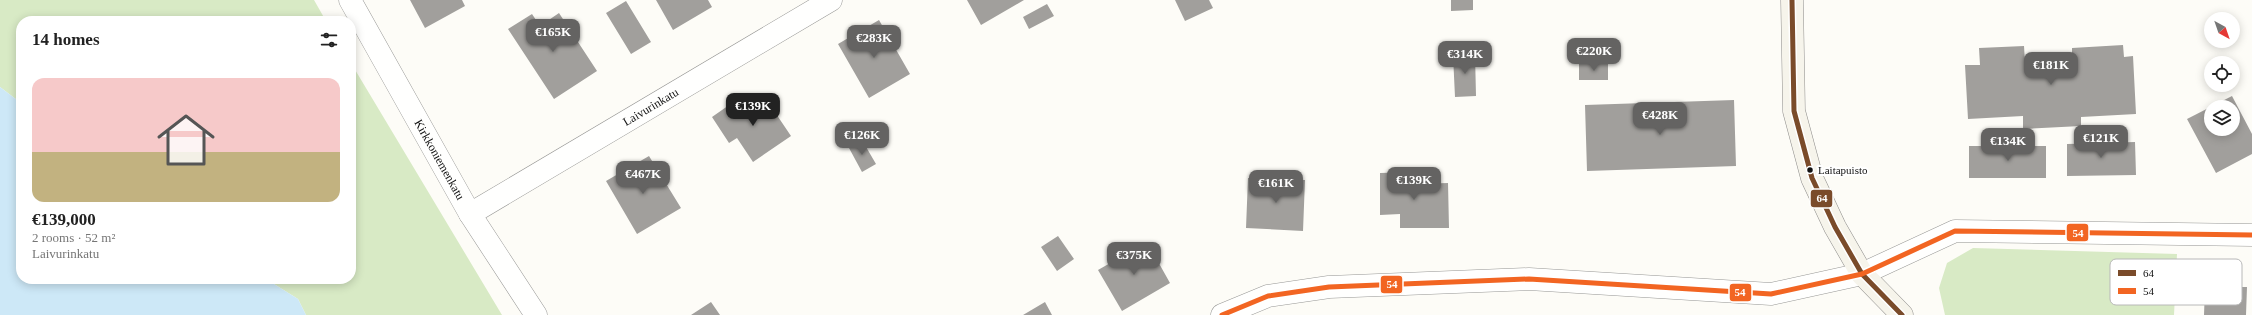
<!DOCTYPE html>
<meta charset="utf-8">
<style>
body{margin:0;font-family:Georgia,serif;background:#f6f6f6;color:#222;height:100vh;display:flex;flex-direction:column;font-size:15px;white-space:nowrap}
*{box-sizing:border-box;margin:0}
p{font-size:13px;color:#767676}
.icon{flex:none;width:22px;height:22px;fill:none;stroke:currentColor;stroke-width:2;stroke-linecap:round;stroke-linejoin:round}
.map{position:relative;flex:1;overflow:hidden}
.drawer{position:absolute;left:16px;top:16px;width:340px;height:268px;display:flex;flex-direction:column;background:#fff;border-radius:16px;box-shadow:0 2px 10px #0003}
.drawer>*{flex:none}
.needle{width:26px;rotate:140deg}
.fabs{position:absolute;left:2204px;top:12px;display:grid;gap:8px}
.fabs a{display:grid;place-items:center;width:36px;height:36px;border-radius:50%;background:#fff;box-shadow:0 2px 10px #0003;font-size:20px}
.price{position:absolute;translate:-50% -34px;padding:0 9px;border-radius:8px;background:#646362;color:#fff;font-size:13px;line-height:26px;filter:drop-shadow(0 1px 2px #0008)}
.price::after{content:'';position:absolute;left:50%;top:24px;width:12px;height:9px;margin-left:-6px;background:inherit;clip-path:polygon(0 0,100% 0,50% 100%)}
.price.on{background:#222;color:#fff}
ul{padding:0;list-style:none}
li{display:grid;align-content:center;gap:8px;height:212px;padding:0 16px}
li+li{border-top:1px solid #e0e0e0}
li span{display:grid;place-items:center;height:124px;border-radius:12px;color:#555}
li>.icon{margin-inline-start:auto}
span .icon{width:72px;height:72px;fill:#fffc;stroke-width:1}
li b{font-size:17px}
h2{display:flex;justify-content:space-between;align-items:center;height:48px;padding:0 16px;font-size:17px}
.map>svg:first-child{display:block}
</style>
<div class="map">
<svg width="2252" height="315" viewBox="0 0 2252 315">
<rect width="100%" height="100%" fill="#fdfcf7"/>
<path fill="#d8eac5" d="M0,0H314L326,21H21V103L0,87Z
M351,63L502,315H306L298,299L266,279H351Z
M1973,248L2177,254L2174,315H1945L1939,288L1947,263Z"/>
<path fill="#cde8f7" d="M0,87L21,103V279H266L298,299L306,315H0Z"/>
<path fill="#a19f9c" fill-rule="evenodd" d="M410,0H462L465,6L425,28Z
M656,0H708L712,7L673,30Z
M967,0H1024L981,25Z
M1175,0H1209L1213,8L1185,21Z
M1451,0H1473V10L1451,11Z
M626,1L651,42L631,54L606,13Z
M1047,4L1054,16L1029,29L1023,17Z
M559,13L597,71L554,99L508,29L532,14L540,26Z
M879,20L910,74L869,98L838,44Z
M2123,45L2124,57L2133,56L2136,114L2081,117V126L2023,129V116L1968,119L1965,65H1980L1979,48L2024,46L2025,62L2072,59V48Z
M1475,54L1476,96L1455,97L1453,55Z
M1579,64H1608V80H1579Z
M762,93L791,136L753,162L737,138L729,143L712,117L732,103L737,110Z
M2232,96L2252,134V154L2216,173L2187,119ZM2211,107H2233V129H2211Z
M1734,100L1736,166L1587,171L1585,105Z
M862,140L876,164L862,172L849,148Z
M2135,142L2136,175L2067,176V144Z
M1969,146H2046V178H1969Z
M649,156L681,208L637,234L606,181Z
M1415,172V184L1448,183L1449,228H1400V214L1380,215V173Z
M1248,178L1305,180L1303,231L1246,228Z
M1058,236L1074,259L1057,271L1041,247Z
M1147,242L1170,283L1122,311L1098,270Z
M2205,287H2247L2246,315H2204Z
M711,302L720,315H691Z
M1045,302L1052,315H1023Z"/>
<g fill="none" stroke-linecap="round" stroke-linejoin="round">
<g stroke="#979795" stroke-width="23">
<g id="street">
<path id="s1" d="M350,0L470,214L536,315"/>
<path id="s2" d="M470,214L831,0"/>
<path d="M1222,315L1268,296L1329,287L1529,279L1771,294L1862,274L1955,231L2252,235"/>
</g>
</g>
<g stroke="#8e8d8b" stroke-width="23">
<path id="secondary" d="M1792,0L1794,111L1812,178L1835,227L1862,274L1902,315"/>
</g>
<use href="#street" stroke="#fffffe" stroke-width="22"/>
<use href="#secondary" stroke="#f6f4eb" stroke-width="22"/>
<g stroke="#fff" stroke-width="8">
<path id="bus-1" d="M1792,0L1794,111L1812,178L1835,227L1862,274L1902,315"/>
</g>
<g stroke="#fff" stroke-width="8">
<path id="bus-2" d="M1222,315L1268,296L1329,287L1529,279L1771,294L1862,274L1955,231L2252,235"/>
</g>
<use href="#bus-1" stroke="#7a4b2a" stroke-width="5"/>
<use href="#bus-2" stroke="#f26522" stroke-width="5"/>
</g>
<circle fill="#111" stroke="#fff" stroke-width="1.5" cx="1810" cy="170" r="3.5"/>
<g text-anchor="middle" stroke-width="4" stroke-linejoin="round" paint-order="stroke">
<g font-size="11" fill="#111" stroke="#fff" text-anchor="start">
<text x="1818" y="174">Laitapuisto</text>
</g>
<g font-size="12" fill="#111" stroke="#fff">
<text dy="4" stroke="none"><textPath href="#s2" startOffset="210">Laivurinkatu</textPath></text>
<text dy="4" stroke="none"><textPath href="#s1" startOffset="183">Kirkkoniemenkatu</textPath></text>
</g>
</g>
<rect x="2110" y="259" width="132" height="46" rx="6" fill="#fff" stroke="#b8b8b8" stroke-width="1"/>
<rect x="2118" y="270" width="18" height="6" fill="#7a4b2a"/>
<rect x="2118" y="288" width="18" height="6" fill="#f26522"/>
<g font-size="11" fill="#111">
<text x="2143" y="277">64</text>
<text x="2143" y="295">54</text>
</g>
<g stroke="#fff" stroke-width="1.5">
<rect x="1810" y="189" width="23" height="19" rx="4" fill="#7a4b2a"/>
<rect x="2066" y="223" width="23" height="19" rx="4" fill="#f26522"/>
<rect x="1380" y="275" width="23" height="19" rx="4" fill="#f26522"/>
<rect x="1729" y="283" width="23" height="19" rx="4" fill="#f26522"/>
</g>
<g font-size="11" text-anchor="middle" font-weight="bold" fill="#fff">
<text x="1822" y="202">64</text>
<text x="2078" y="237">54</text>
<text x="1392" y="288">54</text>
<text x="1740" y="296">54</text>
</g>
</svg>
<div class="fabs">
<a><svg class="needle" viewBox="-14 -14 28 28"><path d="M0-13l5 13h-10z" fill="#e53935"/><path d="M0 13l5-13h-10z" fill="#767676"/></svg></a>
<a><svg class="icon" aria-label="locate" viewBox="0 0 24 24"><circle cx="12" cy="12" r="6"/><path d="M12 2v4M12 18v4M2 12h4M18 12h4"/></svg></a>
<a><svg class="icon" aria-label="layers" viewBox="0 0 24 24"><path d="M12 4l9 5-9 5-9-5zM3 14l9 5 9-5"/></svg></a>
</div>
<b class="price" style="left:553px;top:53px">€165K</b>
<b class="price" style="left:874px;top:59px">€283K</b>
<b class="price" style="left:1594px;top:72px">€220K</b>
<b class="price" style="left:1465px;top:75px">€314K</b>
<b class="price" style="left:2051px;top:86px">€181K</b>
<b class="price on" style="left:753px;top:127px">€139K</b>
<b class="price" style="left:1660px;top:136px">€428K</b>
<b class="price" style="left:862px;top:156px">€126K</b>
<b class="price" style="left:2101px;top:159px">€121K</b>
<b class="price" style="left:2008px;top:162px">€134K</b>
<b class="price" style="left:643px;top:195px">€467K</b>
<b class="price" style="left:1414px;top:201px">€139K</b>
<b class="price" style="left:1276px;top:204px">€161K</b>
<b class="price" style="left:1134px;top:276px">€375K</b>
<section class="drawer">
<h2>14 homes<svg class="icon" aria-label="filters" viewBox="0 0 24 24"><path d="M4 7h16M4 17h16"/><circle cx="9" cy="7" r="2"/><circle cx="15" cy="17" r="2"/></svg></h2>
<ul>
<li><span style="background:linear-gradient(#f6c9c9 60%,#c2b280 0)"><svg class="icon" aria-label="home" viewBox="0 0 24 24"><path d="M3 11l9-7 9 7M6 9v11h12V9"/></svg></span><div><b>€139,000</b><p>2 rooms · 52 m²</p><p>Laivurinkatu</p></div></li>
</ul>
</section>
</div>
